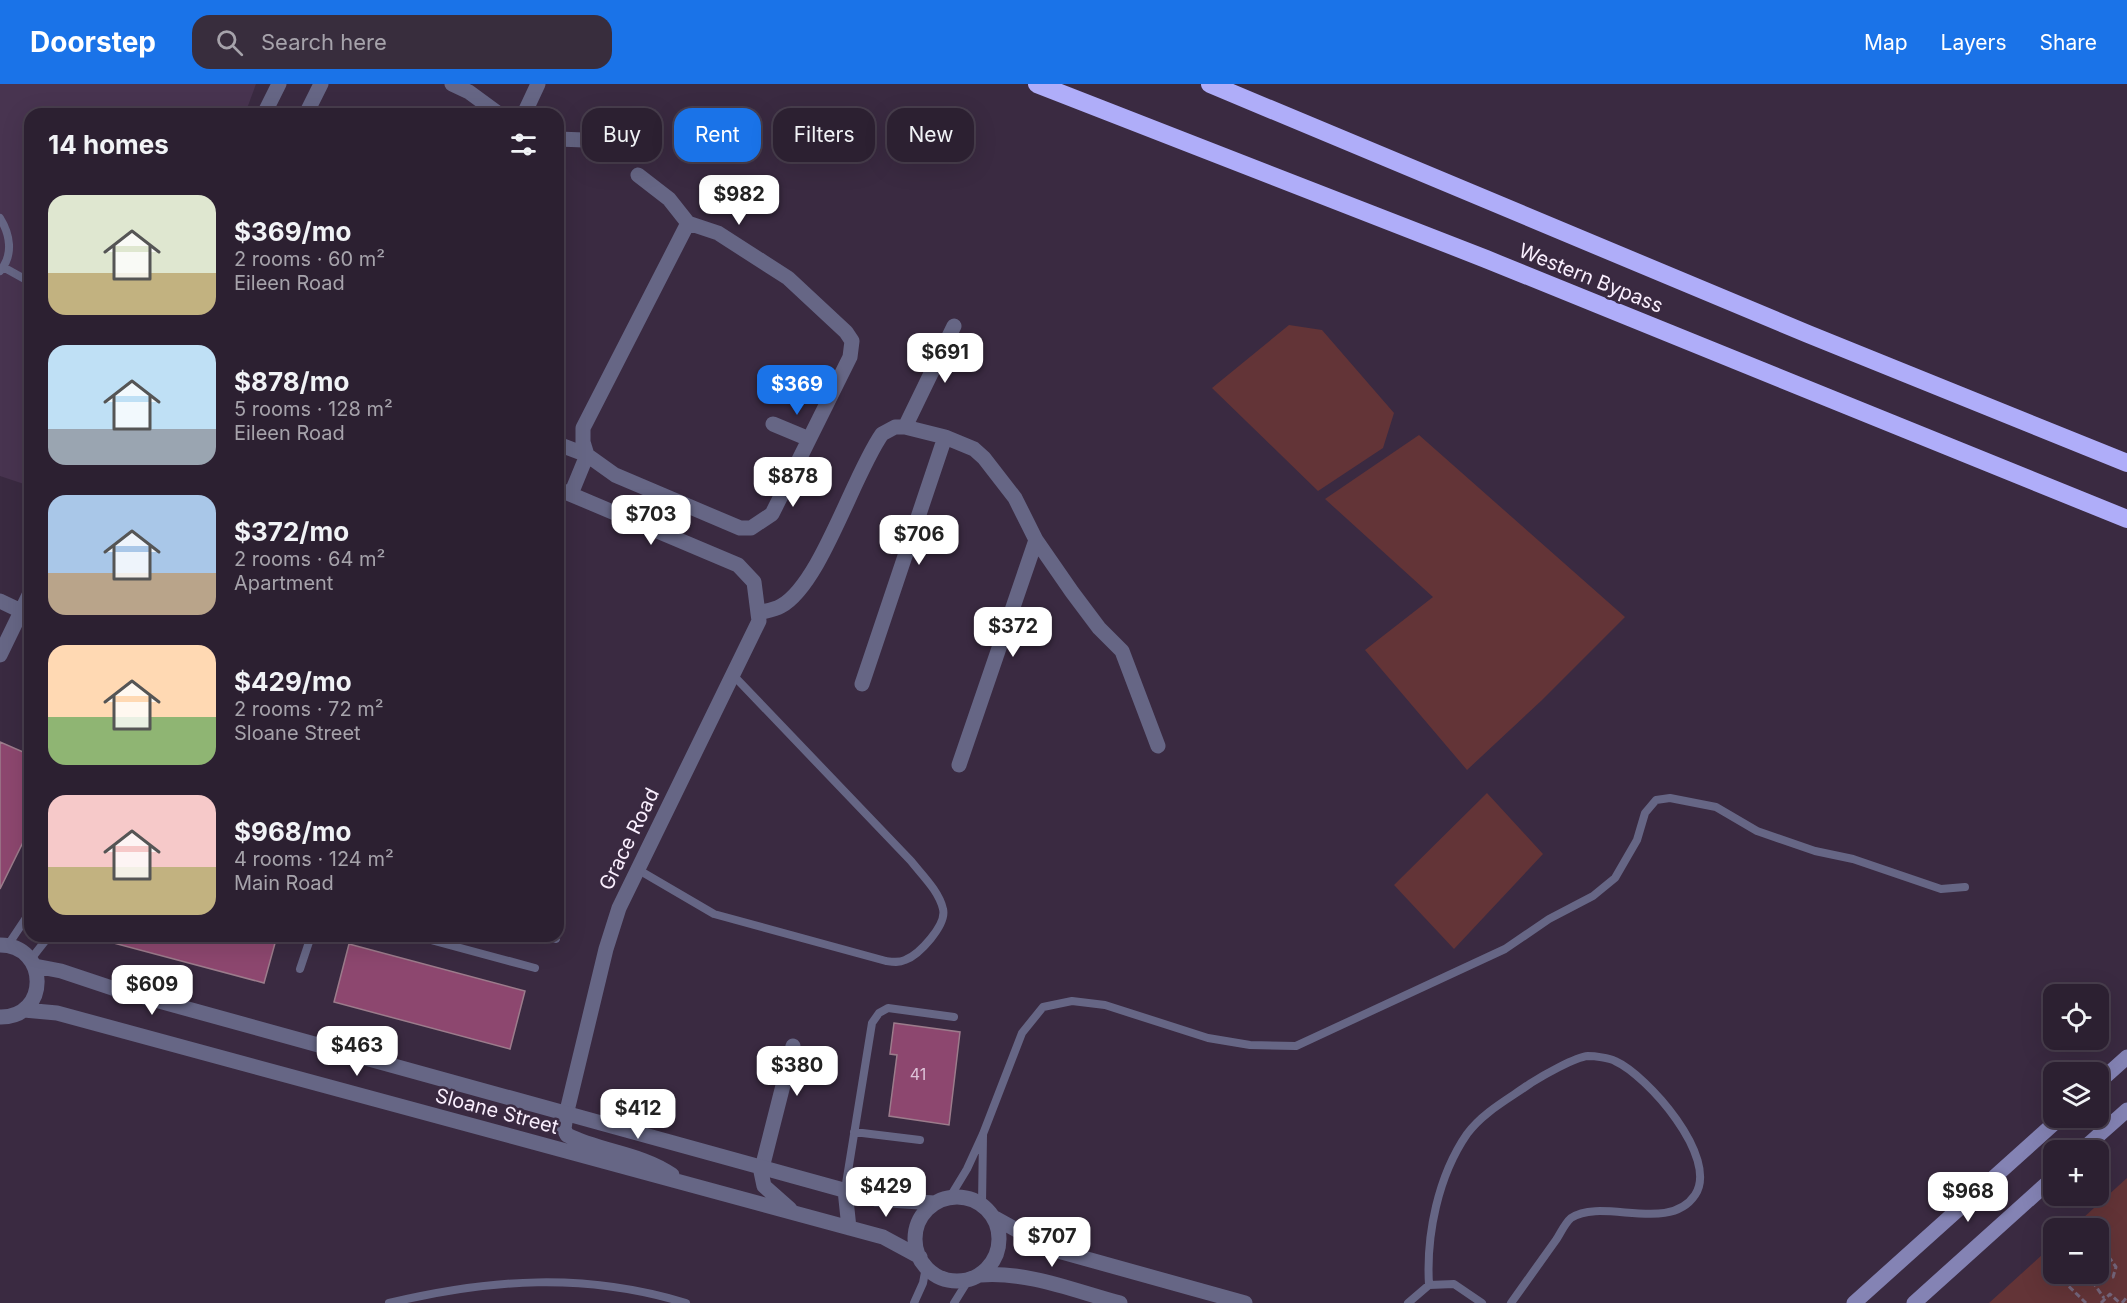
<!DOCTYPE html>
<meta charset="utf-8">
<style>
body{margin:0;font-family:Inter,sans-serif;background:#382d3d;color:#f1f3f6;height:100vh;display:flex;flex-direction:column;font-size:22px;white-space:nowrap}
*{box-sizing:border-box;margin:0}
p{font-size:20px;color:#a6a3ab}
.icon{flex:none;width:33px;height:33px;fill:none;stroke:currentColor;stroke-width:2;stroke-linecap:round;stroke-linejoin:round}
.map{position:relative;flex:1;overflow:hidden}
.drawer{position:absolute;left:24px;top:24px;width:540px;height:834px;display:flex;flex-direction:column;background:#2c2031;border-radius:18px;box-shadow:0 6px 24px #0002,0 0 0 2px #483e4d}
.drawer>*{flex:none}
.hud{position:absolute;left:582px;top:24px;width:570px;height:54px;display:flex;gap:12px}
.fabs{position:absolute;left:2043px;top:900px;display:grid;gap:12px}
.fabs a{display:grid;place-items:center;width:66px;height:66px;border-radius:12px;background:#2c2031;box-shadow:0 6px 24px #0002,0 0 0 2px #483e4d;font-size:30px}
.price{position:absolute;translate:-50% -51px;padding:0 14px;border-radius:12px;background:#fff;color:#222;font-size:20px;line-height:39px;filter:drop-shadow(0 2px 3px #0008)}
.price::after{content:'';position:absolute;left:50%;top:36px;width:18px;height:14px;margin-left:-9px;background:inherit;clip-path:polygon(0 0,100% 0,50% 100%)}
.price.current{background:#1a73e8;color:#fff}
ul{padding:0;list-style:none}
li{display:flex;align-items:center;gap:18px;height:150px;padding:0 24px}
li span{display:grid;place-items:center;flex:none;width:168px;height:120px;border-radius:18px;color:#555}
li>.icon{margin-inline-start:auto}
span .icon{width:72px;height:72px;fill:#fffc;stroke-width:1}
li b{font-size:26px}
h2{display:flex;justify-content:space-between;align-items:center;height:72px;padding:0 24px;font-size:26px}
.tag{padding:0 21px;border-radius:18px;background:#2c2031;box-shadow:0 6px 24px #0002,0 0 0 2px #483e4d;font-size:21px;line-height:54px}
.tag.current{background:#1a73e8;color:#fff}
header{display:flex;align-items:center;gap:36px;box-sizing:border-box;height:84px;padding:0 30px;background:#1a73e8;color:#fff}
header strong{font-size:28px}
nav{display:flex;gap:33px;margin-inline-start:auto;font-size:21px}
.search{width:420px;height:54px;background:#382d3d;display:flex;align-items:center;gap:15px;box-sizing:border-box;padding:0 21px;border-radius:18px;color:#a6a3ab;font-size:22px}
.map>svg:first-child{display:block}
</style>
<header>
<strong>Doorstep</strong>
<div class="search"><svg class="icon" aria-label="search" viewBox="0 0 24 24"><circle cx="10" cy="10" r="6"/><path d="M15 15l6 6"/></svg>Search here</div>
<nav><a>Map</a><a>Layers</a><a>Share</a></nav>
</header>
<div class="map">
<svg width="2127" height="1219" viewBox="0 0 2127 1219">
<rect width="100%" height="100%" fill="#3a2a41"/>
<path fill="#483450" d="M0,0H256L245,30H30V402L0,392Z"/>
<path fill="#633437" d="M1289,241L1322,246L1394,329L1383,364L1318,407L1212,304Z
M1419,351L1625,533L1541,617L1467,686L1365,566L1433,513L1325,415Z
M1487,709L1543,770L1454,865L1394,801Z
M2127,1094V1219H1989L2053,1161L2054,1190H2098V1144H2072Z"/>
<path fill="#8d476f" stroke="#9c7c8c" stroke-width="1.5" d="M0,658L30,671V744L0,805Z
M107,852H277L264,899L106,857Z
M349,860L525,907L510,965L334,918Z
M894,939L960,948L949,1041L889,1032L897,971L890,970Z"/>
<g fill="none" stroke-linecap="round" stroke-linejoin="round">
<path stroke="#74657a" stroke-width="3" stroke-dasharray="6 3" stroke-linecap="butt" d="M2076,1144H2082
M2098,1158L2116,1183L2113,1193L2106,1191L2098,1184
M2054,1168L2048,1181L2054,1187
M2056,1190L2086,1219
M2087,1190L2104,1214
M2101,1219L2110,1210L2120,1219
M2122,1219L2127,1213"/>
<path stroke="#666685" stroke-width="8" d="M0,134C10,150 14,171 0,187
M3,183L30,198
M637,785L714,830L886,877C893,878 899,879 905,876C919,871 947,841 943,825C939,807 922,791 911,777L733,591
M416,852L535,884
M547,852L556,855
M8,861L30,828
M31,875L49,852
M300,885L311,852
M854,1048L920,1056
M845,1106L872,939L879,929L888,924L954,933
M950,1113L967,1085L983,1050L1022,949L1043,923L1072,917L1105,921L1208,954L1250,961L1296,962L1505,865L1549,835L1593,812L1615,794L1637,756L1645,729L1656,716L1670,714L1716,723L1757,747L1815,767L1853,775L1941,805L1965,803
M982,1120L983,1051
M1429,1201C1426,1151 1438,1092 1467,1050C1483,1028 1510,1014 1531,999C1542,992 1575,973 1588,972C1595,972 1609,974 1615,977C1647,991 1720,1074 1695,1111C1669,1150 1602,1113 1571,1134C1565,1139 1560,1150 1556,1156C1541,1177 1526,1198 1511,1219
M389,1219C491,1195 584,1188 686,1219
M914,1219L923,1199L926,1183
M954,1219L969,1195
M1408,1219L1429,1201L1454,1200L1482,1219"/>
<path stroke="#666685" stroke-width="15" d="M452,0L469,8L499,30
M264,30L279,0
M306,30L321,0
M524,30L538,0
M558,55L584,56
M773,340L809,355
M905,343L954,242
M558,360L587,371L615,391L740,444H751L772,430L850,273L852,257L846,248L788,194L718,149L688,139L669,115L638,91
M558,405L738,481L754,498L759,537L619,824L606,865L566,1031
M571,410L587,371L583,358V344L688,139
M0,517L21,527
M758,529C765,527 774,526 781,522C821,500 853,391 882,350L895,343H905L945,353L974,365L984,374L1015,414L1036,456L1072,508L1099,544L1122,567L1158,662
M0,571L30,509
M862,600L945,353
M959,681L1036,456
M762,1084L793,962"/>
<path stroke="#666685" stroke-width="15" d="M0,861C49,861 50,934 0,933
M35,882L61,887L112,904L876,1115L934,1119
M24,926L57,929L883,1153L920,1173
M566,1031L564,1045L567,1051C601,1068 640,1069 672,1091
M760,1083L764,1102L790,1125
M845,1106L849,1144
M915 1155a42 42 0 1 1 84 0a42 42 0 1 1-84 0Z
M995,1134L1051,1165L1245,1219
M980,1191C1027,1187 1075,1207 1120,1219"/>
<path stroke="#8483b4" stroke-width="15" d="M2098,999L2127,973
M2082,1066L2127,1026
M1854,1219L2060,1034
M1914,1219L2054,1093"/>
<path stroke="#afadf9" stroke-width="18" d="M1037,0L1486,175L2127,435
M1210,0L1808,250L2127,379"/>
</g>
<g text-anchor="middle" stroke-width="5" stroke-linejoin="round" paint-order="stroke">
<g font-size="16" fill="#dfc5da">
<text x="918" y="996">41</text>
</g>
<g font-size="20" fill="#faeffe" stroke="#3a2a41">
<text transform="translate(1591 194) rotate(22)" y="7">Western Bypass</text>
<text transform="translate(629 755) rotate(-64)" y="7">Grace Road</text>
<text transform="translate(497 1027) rotate(15)" y="7">Sloane Street</text>
</g>
</g>
</svg>
<div class="fabs">
<a><svg class="icon" aria-label="locate" viewBox="0 0 24 24"><circle cx="12" cy="12" r="6"/><path d="M12 2v4M12 18v4M2 12h4M18 12h4"/></svg></a>
<a><svg class="icon" aria-label="layers" viewBox="0 0 24 24"><path d="M12 4l9 5-9 5-9-5zM3 14l9 5 9-5"/></svg></a>
<a>+</a>
<a>−</a>
</div>
<b class="price" style="left:739px;top:142px">$982</b>
<b class="price" style="left:945px;top:300px">$691</b>
<b class="price current" style="left:797px;top:332px">$369</b>
<b class="price" style="left:793px;top:424px">$878</b>
<b class="price" style="left:651px;top:462px">$703</b>
<b class="price" style="left:919px;top:482px">$706</b>
<b class="price" style="left:1013px;top:574px">$372</b>
<b class="price" style="left:152px;top:932px">$609</b>
<b class="price" style="left:357px;top:993px">$463</b>
<b class="price" style="left:797px;top:1013px">$380</b>
<b class="price" style="left:638px;top:1056px">$412</b>
<b class="price" style="left:886px;top:1134px">$429</b>
<b class="price" style="left:1968px;top:1139px">$968</b>
<b class="price" style="left:1052px;top:1184px">$707</b>
<div class="hud">
<a class="tag">Buy</a>
<a class="tag current">Rent</a>
<a class="tag">Filters</a>
<a class="tag">New</a>
</div>
<section class="drawer">
<h2>14 homes<svg class="icon" aria-label="filters" viewBox="0 0 24 24"><path d="M4 7h16M4 17h16"/><circle cx="9" cy="7" r="2"/><circle cx="15" cy="17" r="2"/></svg></h2>
<ul>
<li><span style="background:linear-gradient(#dfe7d0 65%,#c2b280 0)"><svg class="icon" aria-label="home" viewBox="0 0 24 24"><path d="M3 11l9-7 9 7M6 9v11h12V9"/></svg></span><div><b>$369/mo</b><p>2 rooms · 60 m²</p><p>Eileen Road</p></div></li>
<li><span style="background:linear-gradient(#bfe0f5 70%,#9aa5b1 0)"><svg class="icon" aria-label="home" viewBox="0 0 24 24"><path d="M3 11l9-7 9 7M6 9v11h12V9"/></svg></span><div><b>$878/mo</b><p>5 rooms · 128 m²</p><p>Eileen Road</p></div></li>
<li><span style="background:linear-gradient(#a9c7e8 65%,#b9a48a 0)"><svg class="icon" aria-label="home" viewBox="0 0 24 24"><path d="M3 11l9-7 9 7M6 9v11h12V9"/></svg></span><div><b>$372/mo</b><p>2 rooms · 64 m²</p><p>Apartment</p></div></li>
<li><span style="background:linear-gradient(#ffd9b3 60%,#8fb573 0)"><svg class="icon" aria-label="home" viewBox="0 0 24 24"><path d="M3 11l9-7 9 7M6 9v11h12V9"/></svg></span><div><b>$429/mo</b><p>2 rooms · 72 m²</p><p>Sloane Street</p></div></li>
<li><span style="background:linear-gradient(#f6c9c9 60%,#c2b280 0)"><svg class="icon" aria-label="home" viewBox="0 0 24 24"><path d="M3 11l9-7 9 7M6 9v11h12V9"/></svg></span><div><b>$968/mo</b><p>4 rooms · 124 m²</p><p>Main Road</p></div></li>
</ul>
</section>
</div>
